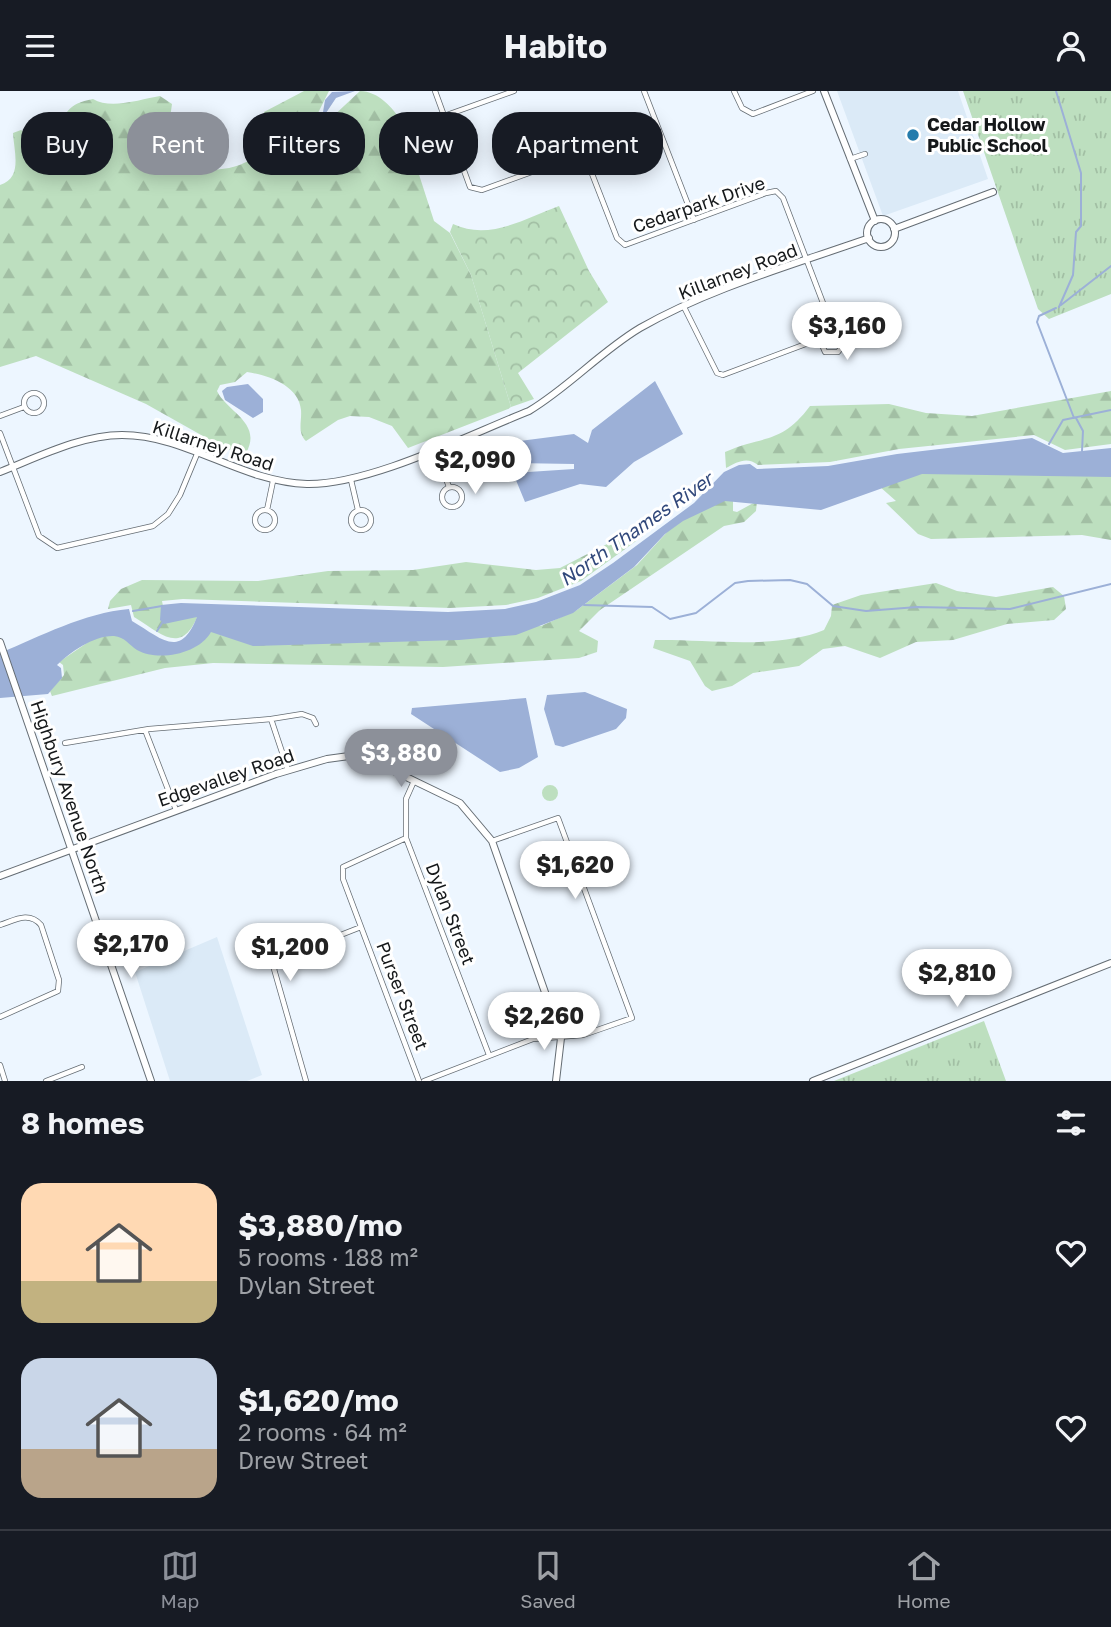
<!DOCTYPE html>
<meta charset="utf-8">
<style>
body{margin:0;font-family:"Golos Text",sans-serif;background:#242831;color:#f1f3f6;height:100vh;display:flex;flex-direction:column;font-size:26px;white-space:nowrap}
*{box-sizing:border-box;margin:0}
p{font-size:23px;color:#9ea1a6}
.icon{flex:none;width:38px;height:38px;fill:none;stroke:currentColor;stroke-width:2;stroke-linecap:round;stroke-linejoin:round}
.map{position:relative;height:990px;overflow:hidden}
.side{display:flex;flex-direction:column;background:#171b24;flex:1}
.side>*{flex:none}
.banner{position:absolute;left:21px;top:21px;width:700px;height:63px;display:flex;gap:14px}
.price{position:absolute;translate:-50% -60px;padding:0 16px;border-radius:24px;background:#fff;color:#222;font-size:23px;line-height:46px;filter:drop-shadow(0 2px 4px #0008)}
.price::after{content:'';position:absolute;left:50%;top:42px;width:21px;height:16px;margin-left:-10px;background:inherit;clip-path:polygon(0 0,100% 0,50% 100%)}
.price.on{background:#8c9099;color:#fff}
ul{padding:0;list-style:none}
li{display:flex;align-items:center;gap:21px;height:175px;padding:0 21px}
li span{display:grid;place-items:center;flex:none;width:196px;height:140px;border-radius:21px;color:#555}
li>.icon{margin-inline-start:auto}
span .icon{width:84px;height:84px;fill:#fffc;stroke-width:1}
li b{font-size:30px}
h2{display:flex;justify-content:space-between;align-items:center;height:84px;padding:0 21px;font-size:30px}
.tag{padding:0 24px;border-radius:28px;background:#171b24;box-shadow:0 4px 18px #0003;font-size:24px;line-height:63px}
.tag.on{background:#8c9099;color:#fff}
header{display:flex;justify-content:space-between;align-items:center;height:91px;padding:0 21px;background:#171b24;font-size:32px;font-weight:700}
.tab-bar{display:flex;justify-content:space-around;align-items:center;height:98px;border-top:2px solid #363941;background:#171b24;font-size:19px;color:#9ea1a6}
.tab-bar a{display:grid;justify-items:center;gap:4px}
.tab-bar .on{color:#8c9099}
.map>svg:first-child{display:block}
</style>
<header><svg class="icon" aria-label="menu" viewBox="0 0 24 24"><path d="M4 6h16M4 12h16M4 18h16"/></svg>Habito<svg class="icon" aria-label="person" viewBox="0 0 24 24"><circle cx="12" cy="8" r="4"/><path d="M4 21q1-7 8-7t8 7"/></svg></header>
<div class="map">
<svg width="1111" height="990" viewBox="0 0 1111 990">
<defs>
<pattern id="grass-tufts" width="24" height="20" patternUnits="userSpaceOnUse" patternTransform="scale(1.75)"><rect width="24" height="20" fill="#bddfbf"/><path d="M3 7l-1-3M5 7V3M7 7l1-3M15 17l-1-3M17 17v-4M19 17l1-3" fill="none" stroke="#a2bfa4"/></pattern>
<pattern id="forest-firs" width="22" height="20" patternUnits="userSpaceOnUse" patternTransform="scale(1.75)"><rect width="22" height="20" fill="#bddfbf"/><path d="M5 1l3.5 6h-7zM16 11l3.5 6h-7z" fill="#a2bfa4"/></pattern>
<pattern id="park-crowns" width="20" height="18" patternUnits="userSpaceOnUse" patternTransform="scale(1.75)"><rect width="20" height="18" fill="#bddfbf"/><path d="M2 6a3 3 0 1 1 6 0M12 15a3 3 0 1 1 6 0" fill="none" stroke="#a2bfa4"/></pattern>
</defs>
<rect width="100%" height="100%" fill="#edf6ff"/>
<path fill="#dbeaf7" d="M837,0H958L988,88L883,125Z
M217,846L262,984L247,990H170L135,881Z"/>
<path fill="url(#grass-tufts)" d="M963,0H1111V203L1049,228L1038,218Z
M984,930L1006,990H834Z"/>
<path fill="url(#forest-firs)" d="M304,0H329L318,22L328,30L360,0C378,0 393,17 402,31L434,130L450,142L471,184L511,316L508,318L408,357L392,335L369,326L350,325L338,329L306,350C297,341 302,331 301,319C299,294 267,284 247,281L235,291L220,294L217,300C227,321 263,332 246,362L226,358L146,313L36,265L0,276V94C23,87 14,61 13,42L21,39L39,49L57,46C65,21 67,13 93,8C111,19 141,8 160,5L172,13L169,34L179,74C215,83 245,80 271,52L263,32L264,21Z
M1111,300V353L1065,359L1034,344L899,358L830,371L758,374C747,365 737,371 726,377L725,361C763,344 781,354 810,315L889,313L926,322L972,325Z
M924,381L1111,384V449L1082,444L931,448L918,443L886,412L896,410L879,395Z
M727,408L733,410V420L737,421L757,410L756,420L744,431L724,435L600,519L579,540L598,550L597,561L579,567L443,576L213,572L165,577L52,605L50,600L64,584L63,574L59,571L100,543L118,542L141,557L202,551L213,538L541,535L577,519L637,474L668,440L686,427Z
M643,445L581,490L538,507L506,514L450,517L183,508L162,510L163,515L199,522C182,565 163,544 134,526L131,514L108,518L110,510L121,498L142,489L258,490L328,480L413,479L466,471L536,479L560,477L611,451Z
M936,492L957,500L996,506L1053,496L1064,505L1066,518L1054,529L1007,533L953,549L916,551L880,567L845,555L823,558L799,575L753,582L732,595L712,600L705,595L690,570L653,557L655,549C708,548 775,559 824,539L831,525L832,514L861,504Z"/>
<path fill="url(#park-crowns)" d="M559,115L589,180L608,211L518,282L534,308L511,316L471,184L450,141L453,133C489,150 524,128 559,115Z
M542 702a8 8 0 1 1 16 0a8 8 0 1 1-16 0Z"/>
<path fill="#9cb0d7" d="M355,0L336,7L326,22L323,21L325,9L332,1Z
M655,290L683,343L634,371L606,396L580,393L525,411L513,382L574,378V373L514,372L512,351L574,343L588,352L592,339Z
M248,293L263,308V321L253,327L225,309L222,300L227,296Z
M1032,347L1063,362L1111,357V386L922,383L821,419L725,410L683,430L665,443L634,476L573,522L516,544L459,549L253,555L211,541C199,563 158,571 137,559C129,554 125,546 114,545C95,544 70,561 57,574L61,577L62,587L48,603L0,607V562C41,545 84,522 129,518L132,530C161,547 180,569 197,526L164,533L160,529L161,514L181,512L448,521L505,518L536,511L580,494L613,472L694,412L724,381L739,374L750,373L757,378L828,375L897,363Z
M585,601L627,618L626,627L616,638L563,656L555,654L544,618L547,604Z
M526,607L538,666L519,677L500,681L411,623L412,617Z"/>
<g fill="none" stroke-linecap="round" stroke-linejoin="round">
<path stroke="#9cb0d7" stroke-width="2" d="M1056,0L1081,82V135L1076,141L1073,184L1059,216
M1061,214L1111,175
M1056,217L1039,225L1037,231L1074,327
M1076,327L1083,340L1082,360
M1049,353L1063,329L1111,319
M584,514L652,516L670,528L696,522L735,492L748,490L790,489L807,493L833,515L866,520L917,516L1010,518L1111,493
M133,520L162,515
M157,540L164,529"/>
<g stroke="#656d74" stroke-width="6">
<path id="minor" d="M435,0L470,96L482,99L573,66H582L587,70L617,147L625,154L766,102L776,100L783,107L831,233L827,245L723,284L717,282L684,216
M644,0L694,129
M734,0L742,17L753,23L813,0
M444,25L514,0
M850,68L865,63
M820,249L825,261H838L843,254L842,249L830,240
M24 312a10 10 0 1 1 20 0a10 10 0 1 1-20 0Z
M0,325L24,316
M0,342L39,445L57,457L153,435L168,423L180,404L197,363
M435,358L449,396
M351,389L358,419
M442 406a10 10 0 1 1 20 0a10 10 0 1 1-20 0Z
M351 429a10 10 0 1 1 20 0a10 10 0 1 1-20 0Z
M255 429a10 10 0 1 1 20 0a10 10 0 1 1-20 0Z
M267,419L273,390
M271,628L302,623L313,627L316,633
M145,639L176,719
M65,652L149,638L271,628L288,679
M414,690L406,708V747L489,964
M406,747L343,776V788L419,990
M0,834C15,829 29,820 41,834L59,889L58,900L0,926
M0,974L5,990
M46,990L82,976
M306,990L274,878L282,867L361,836
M424,990L533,948L583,944L632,927L558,727L492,750"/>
</g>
<g stroke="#656d74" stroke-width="8">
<path id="tertiary" d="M824,0L875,130
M867 142a14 14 0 1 1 28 0a14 14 0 1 1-28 0Z
M894,138L993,101
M0,381C38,366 81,344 122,344C187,344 241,391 307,393C370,394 468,344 529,320C569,296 600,261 640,237C710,197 793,174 869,147
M0,785L276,683L327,668L349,665L369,668L460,712L492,750L561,947L556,990
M813,990L1111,872"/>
</g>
<g stroke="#656d74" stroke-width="8">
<path id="secondary" d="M0,551L151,990"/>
</g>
<use href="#minor" stroke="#fff" stroke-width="4.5"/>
<use href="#tertiary" stroke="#fff" stroke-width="6"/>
<use href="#secondary" stroke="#fff" stroke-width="6"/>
</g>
<circle fill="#257cac" stroke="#fff" stroke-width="2.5" cx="913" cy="44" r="7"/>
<g text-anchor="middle" stroke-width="6" stroke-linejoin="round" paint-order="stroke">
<g font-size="18" font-weight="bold" fill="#15181a" stroke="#fff" text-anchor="start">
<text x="927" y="40">Cedar Hollow<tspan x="927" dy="21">Public School</tspan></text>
</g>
<g font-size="18" fill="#15181a" stroke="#fff">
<text transform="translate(699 114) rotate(-19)" y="6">Cedarpark Drive</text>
<text transform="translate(738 181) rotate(-21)" y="6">Killarney Road</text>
<text transform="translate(213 355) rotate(18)" y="6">Killarney Road</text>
<text transform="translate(226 687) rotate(-19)" y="6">Edgevalley Road</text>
<text transform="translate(69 706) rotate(71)" y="6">Highbury Avenue North</text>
<text transform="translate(450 823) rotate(69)" y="6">Dylan Street</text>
<text transform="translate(402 905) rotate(69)" y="6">Purser Street</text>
</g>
<g font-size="19" font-style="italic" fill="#31487b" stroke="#fff">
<text transform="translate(636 438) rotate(-35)" y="7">North Thames River</text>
</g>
</g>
</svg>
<b class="price" style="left:847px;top:271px">$3,160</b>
<b class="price" style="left:475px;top:405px">$2,090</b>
<b class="price on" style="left:401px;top:698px">$3,880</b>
<b class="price" style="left:575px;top:810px">$1,620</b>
<b class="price" style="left:131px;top:889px">$2,170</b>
<b class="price" style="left:290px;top:892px">$1,200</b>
<b class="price" style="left:957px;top:918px">$2,810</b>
<b class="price" style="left:544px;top:961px">$2,260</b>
<div class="banner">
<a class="tag">Buy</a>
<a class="tag on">Rent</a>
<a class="tag">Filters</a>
<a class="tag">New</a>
<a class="tag">Apartment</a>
</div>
</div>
<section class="side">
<h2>8 homes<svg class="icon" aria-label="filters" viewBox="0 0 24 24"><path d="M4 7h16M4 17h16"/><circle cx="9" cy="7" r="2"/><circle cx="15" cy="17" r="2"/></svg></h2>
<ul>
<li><span style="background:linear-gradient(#ffd9b3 70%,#c2b280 0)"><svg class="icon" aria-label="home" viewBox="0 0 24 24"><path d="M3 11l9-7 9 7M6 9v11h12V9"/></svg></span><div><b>$3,880/mo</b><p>5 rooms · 188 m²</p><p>Dylan Street</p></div><svg class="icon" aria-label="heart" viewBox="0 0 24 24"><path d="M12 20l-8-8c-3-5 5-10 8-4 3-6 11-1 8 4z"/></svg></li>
<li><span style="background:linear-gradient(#c9d6e8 65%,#b9a48a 0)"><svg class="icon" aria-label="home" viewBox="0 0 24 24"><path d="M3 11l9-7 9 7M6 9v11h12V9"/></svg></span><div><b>$1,620/mo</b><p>2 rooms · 64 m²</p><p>Drew Street</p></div><svg class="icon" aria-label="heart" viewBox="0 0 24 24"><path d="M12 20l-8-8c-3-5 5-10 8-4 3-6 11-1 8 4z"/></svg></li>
</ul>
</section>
<nav class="tab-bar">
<a class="on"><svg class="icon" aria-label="map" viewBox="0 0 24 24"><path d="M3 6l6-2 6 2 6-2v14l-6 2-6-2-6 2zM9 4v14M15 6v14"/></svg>Map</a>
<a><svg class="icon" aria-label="saved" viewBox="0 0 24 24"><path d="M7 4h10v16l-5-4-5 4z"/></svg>Saved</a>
<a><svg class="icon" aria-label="home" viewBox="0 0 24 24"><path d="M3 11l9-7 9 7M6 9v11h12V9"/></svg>Home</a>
</nav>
